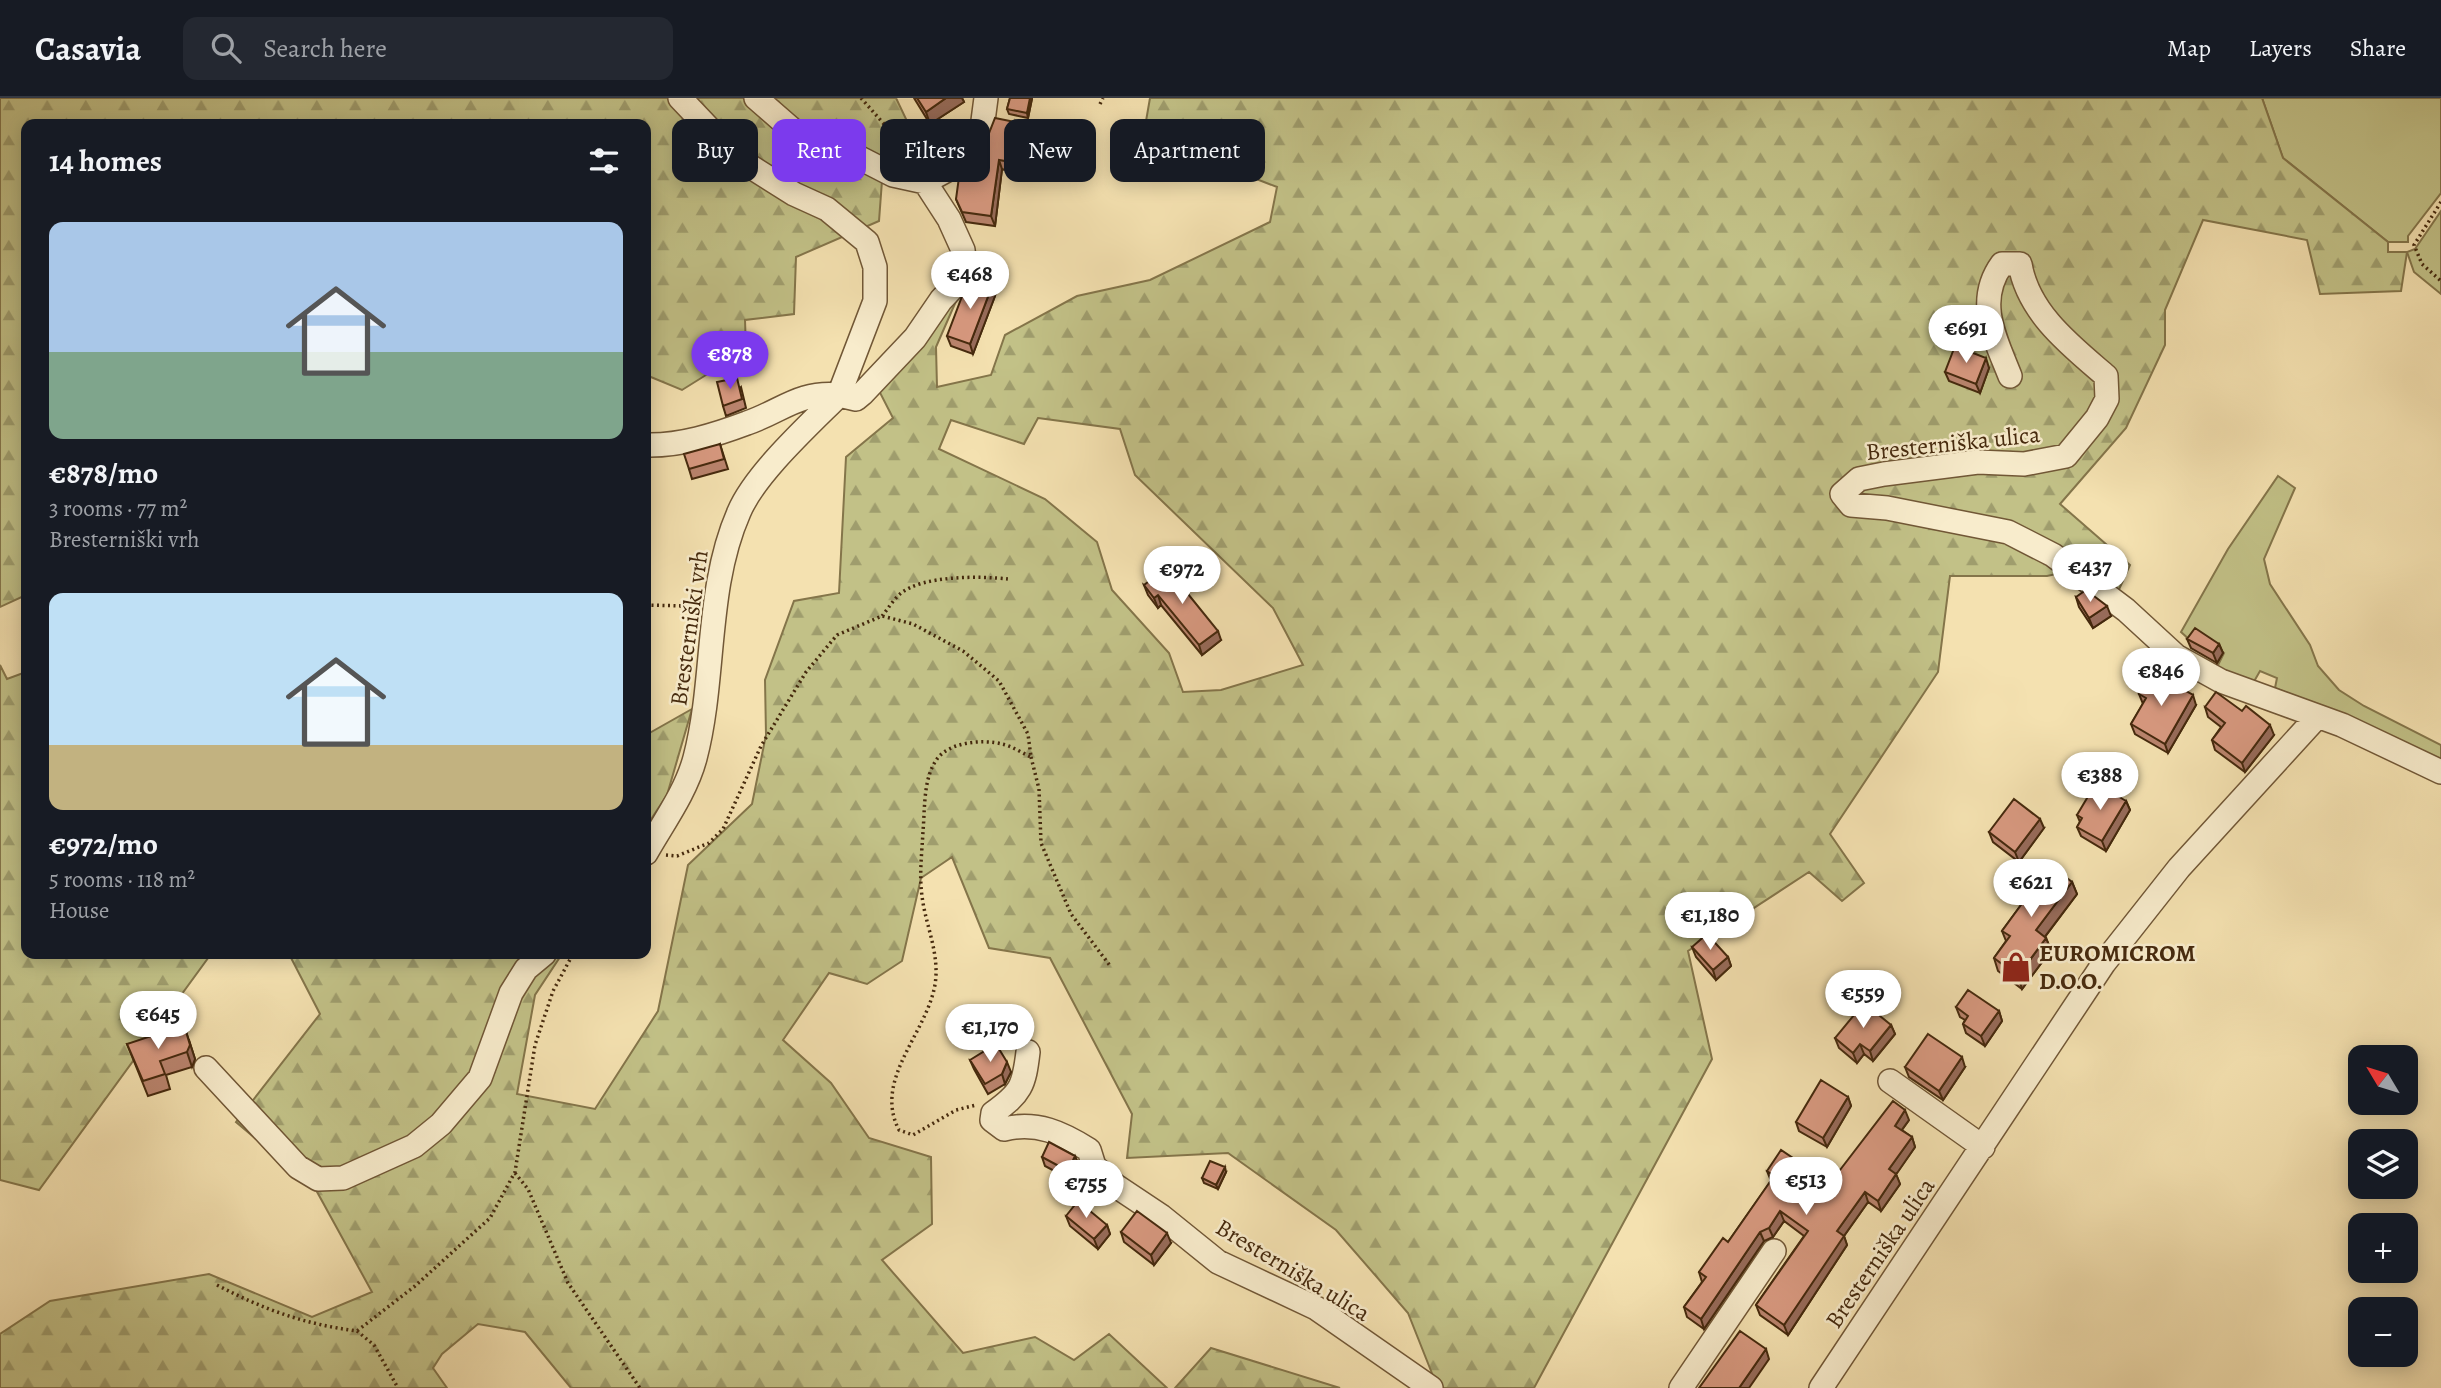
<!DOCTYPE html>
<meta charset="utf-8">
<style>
body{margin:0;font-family:Alegreya,serif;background:#242831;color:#f1f3f6;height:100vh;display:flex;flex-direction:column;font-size:26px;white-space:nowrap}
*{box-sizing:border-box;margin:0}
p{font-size:23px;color:#9ea1a6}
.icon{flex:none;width:38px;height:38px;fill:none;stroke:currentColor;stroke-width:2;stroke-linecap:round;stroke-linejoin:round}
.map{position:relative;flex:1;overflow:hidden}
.details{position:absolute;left:21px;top:21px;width:630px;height:840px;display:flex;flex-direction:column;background:#171b24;border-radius:14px;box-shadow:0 4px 18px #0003}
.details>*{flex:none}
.hud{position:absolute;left:672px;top:21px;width:665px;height:63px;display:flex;gap:14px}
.needle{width:46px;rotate:308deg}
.fabs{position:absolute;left:2348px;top:947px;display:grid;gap:14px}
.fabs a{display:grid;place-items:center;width:70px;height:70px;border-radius:14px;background:#171b24;box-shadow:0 4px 18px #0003;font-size:35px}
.price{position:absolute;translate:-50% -60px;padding:0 16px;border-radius:24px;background:#fff;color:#222;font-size:23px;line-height:46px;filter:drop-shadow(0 2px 4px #0008)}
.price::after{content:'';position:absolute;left:50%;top:42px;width:21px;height:16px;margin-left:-10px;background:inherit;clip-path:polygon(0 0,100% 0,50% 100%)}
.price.current{background:#7c3aed;color:#fff}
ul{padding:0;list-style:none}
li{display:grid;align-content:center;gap:14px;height:371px;padding:0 28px}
li span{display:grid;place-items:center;height:217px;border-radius:14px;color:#555}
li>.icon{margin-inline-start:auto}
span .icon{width:126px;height:126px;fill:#fffc;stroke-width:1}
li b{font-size:30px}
h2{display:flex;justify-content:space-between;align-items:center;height:84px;padding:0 28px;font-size:30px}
.tag{padding:0 24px;border-radius:14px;background:#171b24;box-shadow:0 4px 18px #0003;font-size:24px;line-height:63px}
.tag.current{background:#7c3aed;color:#fff}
header{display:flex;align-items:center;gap:42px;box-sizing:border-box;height:98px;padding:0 35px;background:#171b24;border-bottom:2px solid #363941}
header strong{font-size:33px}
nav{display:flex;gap:38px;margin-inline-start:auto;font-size:24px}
.search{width:490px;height:63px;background:#242831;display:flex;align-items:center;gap:18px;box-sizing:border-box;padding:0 24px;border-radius:14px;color:#9ea1a6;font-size:26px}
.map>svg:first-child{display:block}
</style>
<header>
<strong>Casavia</strong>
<div class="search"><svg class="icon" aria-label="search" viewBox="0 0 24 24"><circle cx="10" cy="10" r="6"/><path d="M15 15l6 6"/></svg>Search here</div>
<nav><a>Map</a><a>Layers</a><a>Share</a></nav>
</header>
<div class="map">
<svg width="2441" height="1290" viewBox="0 0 2441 1290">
<defs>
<pattern id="forest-firs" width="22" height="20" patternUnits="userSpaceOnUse" patternTransform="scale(1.75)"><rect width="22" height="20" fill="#c2c187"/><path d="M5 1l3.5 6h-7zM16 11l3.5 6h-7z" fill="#9f9d6d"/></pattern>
</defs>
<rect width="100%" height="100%" fill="#f4e1b0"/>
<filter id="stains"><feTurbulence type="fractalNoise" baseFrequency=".00286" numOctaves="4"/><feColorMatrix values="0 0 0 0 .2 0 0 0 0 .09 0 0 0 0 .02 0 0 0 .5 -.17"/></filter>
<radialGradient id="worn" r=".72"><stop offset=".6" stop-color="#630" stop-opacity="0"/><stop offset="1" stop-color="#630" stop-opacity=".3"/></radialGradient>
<path fill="#c2c187" stroke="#84754a" stroke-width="2" d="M2262,0H2441V95L2408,138V144H2388L2283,60Z
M2441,113V196L2414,174L2407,154L2415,151Z
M2278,378L2295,390L2264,461L2270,486L2310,547L2318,568L2339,592L2364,608L2441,647V665L2333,614L2275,590L2277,580L2260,573L2252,587L2215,573L2224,555L2198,536L2191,543L2181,534L2228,451Z"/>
<path fill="url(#forest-firs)" stroke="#84754a" stroke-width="2" fill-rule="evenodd" d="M0,0H896L907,23L886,29L879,123L796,159L794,216L745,222L746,252L682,292L646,277V26H26V497L0,509Z
M1150,0H2262L2283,60L2388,144V154H2407L2401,193L2320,196L2307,142L2203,122L2165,212V247L2126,330L2060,406L2130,467L2117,496L2084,470L2047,478H1950L1938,574L1830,736L1864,785L1842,803L1809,774L1688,853L1712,961L1534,1290H1429L1435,1283L1408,1215L1336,1132L1228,1055L1127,1060L1132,1016L1050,860L989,850L952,759L921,780L902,863L867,886L829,875L783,942L831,985L869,1040L931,1059L932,1126L882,1162L963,1255L1035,1239L1074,1262L1109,1236L1167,1290H571L525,1234L478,1226L442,1256L433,1270L447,1290H0V1236L50,1203L209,1176L312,1219L372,1194L316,1092L236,1024L320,916L289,856H562L535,897L517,996L595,1011L658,913L688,767L752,706L766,637L765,582L794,503L839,495L846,359L893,320L873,281L960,194L936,249L937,289L991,277L1005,237L1077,198L1150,182L1270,124L1277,89L1187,54L1146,23ZM1038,320L1120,331L1135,377L1273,510L1303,567L1221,592L1183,594L1169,555L1112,492L1097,444L1045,401L939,351L951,322L1024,346Z
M0,567L7,581L26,574V856H211L39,1092L0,1082Z
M692,611L667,697L646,729V637Z
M1211,1250L1340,1290H1175Z"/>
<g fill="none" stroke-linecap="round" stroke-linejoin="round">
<g stroke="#715736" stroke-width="26">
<path id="minor" d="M756,0L803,41L852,56L893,77L925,84
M2010,278C1995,240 1975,203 2002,166H2020C2028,215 2071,248 2106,278L2107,301L2097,320L2066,358L2024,366L1978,364L1884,376L1859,381L1842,396L1851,407L1887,410L2008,434L2053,457L2126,512L2176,558L2221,583L2342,627L2441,674
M646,347C680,348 715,337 747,325C782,313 799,293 839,297L875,203V169L867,144L827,111L794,96L737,60L680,0
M646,755C663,725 686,694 695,660C716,580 705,491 739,414C755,376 809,327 839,297L856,301L862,296L915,240L941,202L958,184L965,168L963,152L949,121L925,84L973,58L981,38L986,0
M1028,954C1024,988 1021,995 993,1015L992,1022L1004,1031C1037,1023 1062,1035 1089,1052L1094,1068L1116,1088L1161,1118L1218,1164L1316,1210L1431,1290
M206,970L298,1069L318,1081L343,1080L414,1048L441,1026L480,980L511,895L526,871L544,856
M1890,983L1983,1049
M1681,1290L1774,1153
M1821,1290L2104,865L2179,770L2316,620"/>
</g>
<path stroke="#45290d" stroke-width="3.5" stroke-dasharray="2 3.5" stroke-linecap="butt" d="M861,0L884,26L933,59
M1100,6L1103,0
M2441,104L2414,147L2422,166L2441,183
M646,507L685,508L696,500
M882,518C888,511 893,502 900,496C922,477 980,478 1008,481
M1031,659L1039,691L1041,745L1071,816L1111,869
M666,757L677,758L709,745L723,731L761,648L806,574L837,537L882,518L913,526L963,553L999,583L1028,636L1031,659C1022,655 1012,648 1002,646C983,641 949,644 937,661C923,680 925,711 923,733C922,754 919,777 922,798C925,824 937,849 936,877C934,930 871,978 899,1032L913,1037L956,1012L976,1007
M515,1075L528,1091L568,1185L640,1290
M217,1187C265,1212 304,1226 357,1233L415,1188L490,1120L515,1074L535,947L553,893L573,856
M357,1233L374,1247L398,1290"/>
<use href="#minor" stroke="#f8eccc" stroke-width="23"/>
</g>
<path fill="#ba846e" stroke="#45290d" stroke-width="2" d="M914,0H962L964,4L930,26Z
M1010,0H1032L1028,20L1009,16L1007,11Z
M1018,34L1009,73L1002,71L995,128L966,124L956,101L971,80Z
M995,198L973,256L951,248L947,238Z
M1989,270L1980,295L1949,283L1945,274Z
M741,289L746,310L726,318L723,308Z
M720,346L728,371L692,381L689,371Z
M1144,487L1221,542L1202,557L1161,507L1158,510L1148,497Z
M2076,499L2111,518L2093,530L2079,509Z
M2187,541L2219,546L2223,555L2217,565L2191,550Z
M2139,596L2196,607L2168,655L2135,636L2131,626L2143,606Z
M2205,609L2274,637L2245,674L2215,652L2212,642L2221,629L2208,619Z
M2126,703L2130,712L2106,753L2081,738L2077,729L2080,724L2077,717Z
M2044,730L2019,764L1993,744L1989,734Z
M2072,784L2077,796L2045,839L2046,840L2051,852L2022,891L1998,873L1994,860L2006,843L2002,833L2024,803L2021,797Z
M1692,849L1728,859L1731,868L1716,882L1696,859Z
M1956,909L1999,913L2002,923L1985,948L1966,935L1963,926L1965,922L1960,919Z
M1027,923L1029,940L1008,943L1007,938Z
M1891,927L1895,936L1873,963L1864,956L1857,965L1839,950L1835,940Z
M189,942L195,961L192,969L166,977L170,991L148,998L127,946Z
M970,962L1011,974L1005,986L988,996L974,971Z
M1905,969H1965L1943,1002L1909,979Z
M1848,999L1851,1008L1827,1049L1799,1033L1796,1024Z
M1909,1022L1902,1032L1912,1039L1915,1049L1896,1076L1900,1086L1881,1113L1868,1104L1844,1138L1847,1147L1788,1237L1760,1217L1756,1207L1804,1138L1784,1123L1773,1139L1764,1143L1704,1231L1687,1219L1684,1209L1702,1184L1699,1174L1728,1144L1771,1083L1767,1073L1830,1085Z
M1075,1058L1079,1068L1071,1082L1045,1068L1042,1059Z
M1226,1074L1218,1091L1204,1085L1202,1080Z
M1066,1118L1107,1127L1110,1136L1098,1151L1070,1128Z
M1121,1134L1171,1145L1154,1167L1124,1144Z"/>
<path fill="#976b5a" stroke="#45290d" stroke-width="2" d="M946,0H962L964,4L930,26L926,14Z
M1030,0H1032V1L1028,20L1027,15Z
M1015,24L1018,34L1009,73L1005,63Z
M999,62L1002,71L995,128L991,118Z
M992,188L995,198L973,256L970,246Z
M1986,260L1989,270L1980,295L1976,286Z
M1158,497L1161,507L1158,510L1154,500Z
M2107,508L2111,518L2093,530L2089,520Z
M1218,533L1221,542L1202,557L1199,547Z
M2219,546L2223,555L2217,565L2213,555Z
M2193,597L2196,607L2168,655L2165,646Z
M2270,627L2274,637L2245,674L2242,665Z
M2126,703L2130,712L2106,753L2102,743Z
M2040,721L2044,730L2019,764L2015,754Z
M2072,784L2077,796L2040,845L2036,832Z
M2046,840L2051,852L2022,891L2018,878Z
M1728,859L1731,868L1716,882L1713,872Z
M1999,913L2002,923L1985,948L1981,938Z
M184,927L195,961L192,969L187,954Z
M1891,927L1895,936L1873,963L1870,953Z
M1860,946L1864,956L1857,965L1853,955Z
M1962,959L1965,969L1943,1002L1939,993Z
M1007,964L1011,974L1005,986L1002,976Z
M1848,999L1851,1008L1827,1049L1823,1040Z
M1905,1012L1909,1022L1898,1037L1895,1028Z
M1912,1039L1915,1049L1893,1081L1889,1071Z
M1075,1058L1079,1068L1071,1082L1068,1073Z
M1225,1069L1226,1074L1218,1091L1216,1087Z
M1896,1076L1900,1086L1881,1113L1878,1103Z
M1865,1094L1868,1104L1844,1138L1847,1147L1788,1237L1784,1227L1837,1133Z
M1780,1113L1784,1123L1773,1139L1769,1130Z
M1107,1127L1110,1136L1098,1151L1094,1141Z
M1760,1134L1764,1143L1704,1231L1701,1221Z
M1167,1135L1171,1145L1154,1167L1151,1157Z
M1766,1251L1769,1261L1749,1290H1739Z"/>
<path fill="#d89980" stroke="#45290d" stroke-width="2" d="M917,0H946L926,14Z
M1010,0H1030L1027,15L1007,11Z
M995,20L1015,24L1005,63L999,62L991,118L962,114L956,101L959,79L971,80L975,61L982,53Z
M969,180L992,188L970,246L947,238Z
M1955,248L1986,260L1976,286L1945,274Z
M737,280L742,301L723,308L717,284Z
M720,346L724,361L689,371L684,356Z
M1167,470L1218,533L1199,547L1158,497L1154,500L1144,487Z
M2086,492L2107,508L2089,520L2076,499Z
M2195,530L2219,546L2213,555L2187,541Z
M2152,574L2193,597L2165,646L2131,626L2146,600L2139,596Z
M2216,594L2242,613L2246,608L2270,627L2242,665L2212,642L2225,625L2205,609Z
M2096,685L2126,703L2102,743L2077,729L2082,720L2077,717Z
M2014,701L2040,721L2015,754L1989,734Z
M2046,764L2072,784L2036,832L2046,840L2018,878L1994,860L2010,838L2002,833L2026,800L2021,797Z
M1707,836L1728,859L1713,872L1692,849Z
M1968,892L1999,913L1981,938L1963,926L1968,918L1956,909Z
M1864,905L1891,927L1870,953L1860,946L1853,955L1835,940Z
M1026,918L1027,935L1007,938L1005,920Z
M184,927L190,947L187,954L160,963L165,976L143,983L127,946Z
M1928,936L1962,959L1939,993L1905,969Z
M996,946L1007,964L1002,976L985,986L970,962Z
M1821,982L1848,999L1823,1040L1796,1024Z
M1893,1003L1905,1012L1895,1028L1912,1039L1889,1071L1896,1076L1878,1103L1865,1094L1837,1133L1844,1138L1784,1227L1756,1207L1808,1133L1780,1113L1769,1130L1760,1134L1701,1221L1684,1209L1706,1179L1699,1174L1723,1140L1728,1144L1774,1078L1767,1073L1781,1052L1830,1085Z
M1049,1044L1075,1058L1068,1073L1042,1059Z
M1210,1063L1225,1069L1216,1087L1202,1080Z
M1078,1103L1107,1127L1094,1141L1066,1118Z
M1137,1113L1167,1135L1151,1157L1121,1134Z
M1740,1233L1766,1251L1739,1290H1699Z"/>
<defs>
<g id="shop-bare" transform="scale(2.415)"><path d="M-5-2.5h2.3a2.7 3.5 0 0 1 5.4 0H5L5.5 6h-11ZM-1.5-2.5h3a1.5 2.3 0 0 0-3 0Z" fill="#8f2418" stroke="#f8eccc" stroke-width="2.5" paint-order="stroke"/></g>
</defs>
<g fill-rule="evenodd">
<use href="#shop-bare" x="2016" y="869"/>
</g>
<g text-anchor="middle" stroke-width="5" stroke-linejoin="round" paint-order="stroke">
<g font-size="24" fill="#45290d" stroke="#f8eccc">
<text transform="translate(1953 345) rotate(-6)" y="8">Bresterniška ulica</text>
<text transform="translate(689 530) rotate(-82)" y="8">Bresterniški vrh</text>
<text transform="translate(1880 1155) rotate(-56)" y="8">Bresterniška ulica</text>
<text transform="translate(1293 1172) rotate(31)" y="8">Bresterniška ulica</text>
</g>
<g font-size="24" font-weight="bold" fill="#45290d" stroke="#f8eccc" text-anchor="start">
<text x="2039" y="863">EUROMICROM<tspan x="2039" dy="28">D.O.O.</tspan></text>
</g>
</g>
<rect width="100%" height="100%" filter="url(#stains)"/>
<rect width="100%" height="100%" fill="url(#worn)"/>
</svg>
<div class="fabs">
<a><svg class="needle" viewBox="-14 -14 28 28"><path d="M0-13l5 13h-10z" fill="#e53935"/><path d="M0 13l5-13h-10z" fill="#9ea1a6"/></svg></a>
<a><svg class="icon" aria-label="layers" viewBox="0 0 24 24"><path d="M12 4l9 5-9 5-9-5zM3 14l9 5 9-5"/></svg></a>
<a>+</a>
<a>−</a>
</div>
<b class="price" style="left:970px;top:213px">€468</b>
<b class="price" style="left:1966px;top:267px">€691</b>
<b class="price current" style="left:730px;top:293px">€878</b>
<b class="price" style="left:2090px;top:506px">€437</b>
<b class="price" style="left:1182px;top:508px">€972</b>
<b class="price" style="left:2161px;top:610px">€846</b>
<b class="price" style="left:2100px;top:714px">€388</b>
<b class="price" style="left:2031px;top:821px">€621</b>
<b class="price" style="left:1710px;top:854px">€1,180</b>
<b class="price" style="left:1863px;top:932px">€559</b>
<b class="price" style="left:158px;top:953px">€645</b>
<b class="price" style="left:990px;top:966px">€1,170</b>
<b class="price" style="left:1806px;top:1119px">€513</b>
<b class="price" style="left:1086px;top:1122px">€755</b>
<div class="hud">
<a class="tag">Buy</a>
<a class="tag current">Rent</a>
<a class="tag">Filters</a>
<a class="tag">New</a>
<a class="tag">Apartment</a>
</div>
<section class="details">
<h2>14 homes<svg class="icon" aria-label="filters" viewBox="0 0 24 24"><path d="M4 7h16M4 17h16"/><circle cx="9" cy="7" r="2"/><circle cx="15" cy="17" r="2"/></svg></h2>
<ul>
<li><span style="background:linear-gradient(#a9c7e8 60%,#7fa58c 0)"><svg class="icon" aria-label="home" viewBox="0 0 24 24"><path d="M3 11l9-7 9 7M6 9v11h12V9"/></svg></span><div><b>€878/mo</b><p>3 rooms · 77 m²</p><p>Bresterniški vrh</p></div></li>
<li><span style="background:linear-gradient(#bfe0f5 70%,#c2b280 0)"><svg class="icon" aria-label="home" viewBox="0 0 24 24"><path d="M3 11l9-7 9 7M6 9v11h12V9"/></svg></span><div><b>€972/mo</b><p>5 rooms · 118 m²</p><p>House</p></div></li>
</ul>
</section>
</div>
